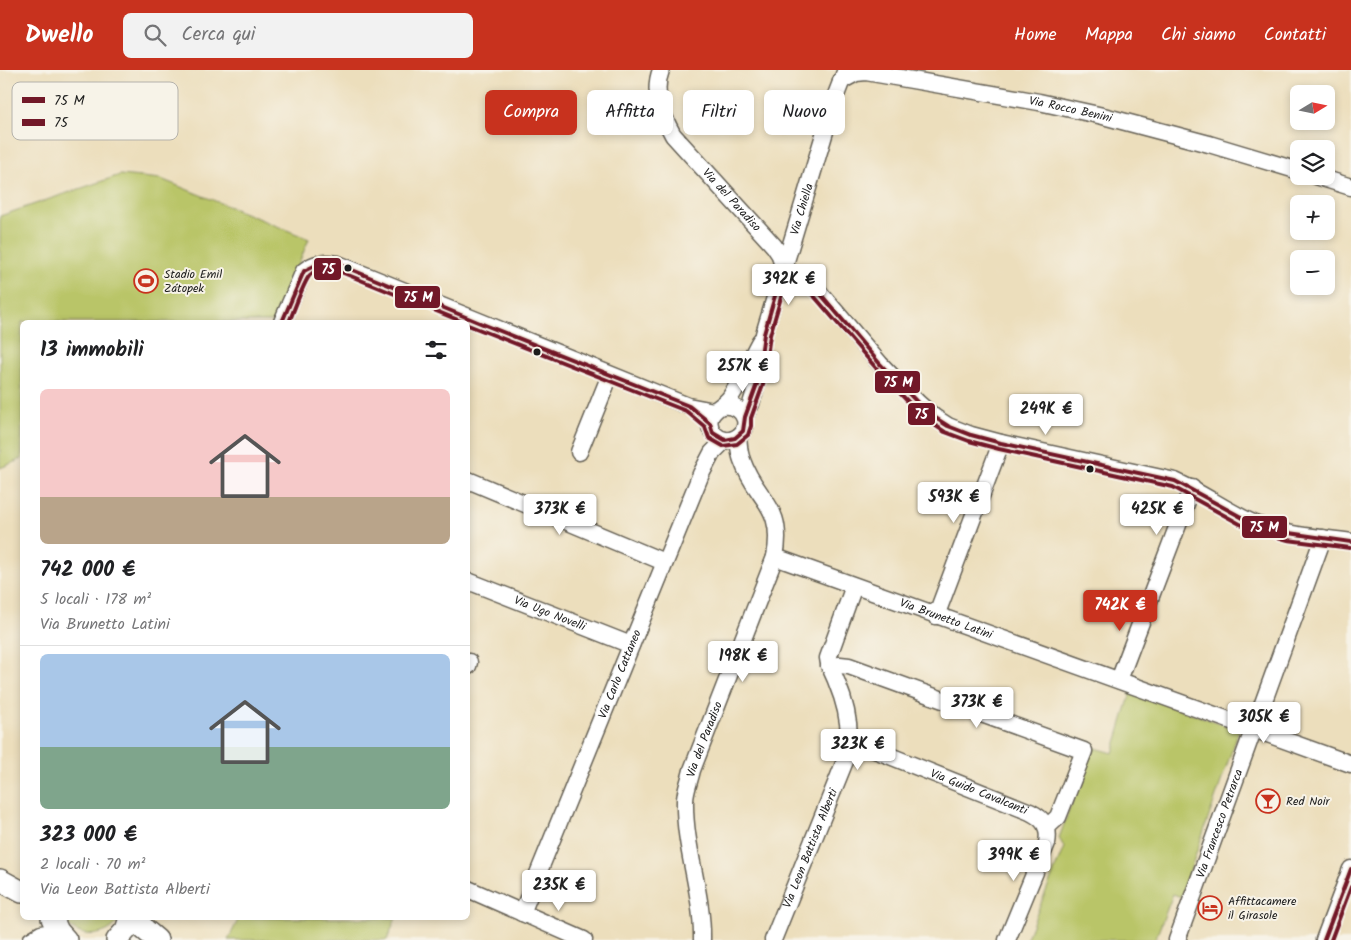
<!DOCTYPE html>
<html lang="it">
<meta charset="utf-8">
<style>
body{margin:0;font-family:Kalam,sans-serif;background:#f2f2f2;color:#202124;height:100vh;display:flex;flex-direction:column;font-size:19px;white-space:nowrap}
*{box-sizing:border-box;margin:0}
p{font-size:16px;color:#757577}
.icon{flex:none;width:28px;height:28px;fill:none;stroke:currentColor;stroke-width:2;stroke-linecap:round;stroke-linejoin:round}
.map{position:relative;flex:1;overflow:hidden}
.sheet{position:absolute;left:20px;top:250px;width:450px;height:600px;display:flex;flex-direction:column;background:#fff;border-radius:8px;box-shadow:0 2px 8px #0003}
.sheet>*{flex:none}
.guide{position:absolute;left:485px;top:20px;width:475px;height:45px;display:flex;gap:10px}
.needle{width:32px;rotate:80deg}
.tools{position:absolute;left:1290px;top:15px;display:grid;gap:10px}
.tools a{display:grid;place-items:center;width:45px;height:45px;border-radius:8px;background:#fff;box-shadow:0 2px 8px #0003;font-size:25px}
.price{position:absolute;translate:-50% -42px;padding:0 11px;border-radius:5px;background:#fff;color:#222;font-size:16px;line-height:32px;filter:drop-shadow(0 1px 2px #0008)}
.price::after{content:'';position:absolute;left:50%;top:30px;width:15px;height:11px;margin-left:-8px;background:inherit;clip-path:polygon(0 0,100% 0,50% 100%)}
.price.active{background:#c8321e;color:#fff}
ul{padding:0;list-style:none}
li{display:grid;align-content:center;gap:10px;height:265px;padding:0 20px}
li+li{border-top:1px solid #e0e0e0}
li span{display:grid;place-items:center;height:155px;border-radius:8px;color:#555}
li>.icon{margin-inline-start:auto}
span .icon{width:90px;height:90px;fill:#fffc;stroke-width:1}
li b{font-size:21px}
h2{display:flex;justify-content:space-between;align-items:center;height:60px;padding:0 20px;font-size:21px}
.pill{padding:0 18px;border-radius:8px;background:#fff;box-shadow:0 2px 8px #0003;font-size:18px;line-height:45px}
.pill.active{background:#c8321e;color:#fff}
header{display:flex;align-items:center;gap:30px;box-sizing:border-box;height:70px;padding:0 25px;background:#c8321e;color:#fff}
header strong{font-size:24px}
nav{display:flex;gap:28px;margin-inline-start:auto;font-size:18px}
.search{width:350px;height:45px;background:#f2f2f2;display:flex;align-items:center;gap:12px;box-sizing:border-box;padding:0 18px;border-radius:8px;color:#757577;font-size:19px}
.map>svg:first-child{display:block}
</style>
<header>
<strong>Dwello</strong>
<div class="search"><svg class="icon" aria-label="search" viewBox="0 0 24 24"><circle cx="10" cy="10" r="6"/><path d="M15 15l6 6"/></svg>Cerca qui</div>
<nav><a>Home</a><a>Mappa</a><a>Chi siamo</a><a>Contatti</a></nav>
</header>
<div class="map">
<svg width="1351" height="870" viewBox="0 0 1351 870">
<rect width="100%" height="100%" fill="#f7f3e8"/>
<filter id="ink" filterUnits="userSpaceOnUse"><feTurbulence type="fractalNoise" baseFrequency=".02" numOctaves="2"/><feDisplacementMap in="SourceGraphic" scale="10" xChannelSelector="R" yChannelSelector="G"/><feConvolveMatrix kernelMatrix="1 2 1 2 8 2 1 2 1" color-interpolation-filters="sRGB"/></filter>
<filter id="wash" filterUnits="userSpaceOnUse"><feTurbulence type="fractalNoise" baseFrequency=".0096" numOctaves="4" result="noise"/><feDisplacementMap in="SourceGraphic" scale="20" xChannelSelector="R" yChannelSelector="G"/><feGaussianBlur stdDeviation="1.12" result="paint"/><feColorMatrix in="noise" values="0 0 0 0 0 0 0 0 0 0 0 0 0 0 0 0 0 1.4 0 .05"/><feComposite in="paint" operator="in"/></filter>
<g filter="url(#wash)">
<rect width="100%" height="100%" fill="#ecdebc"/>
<path fill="#b9c567" stroke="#6a7042" d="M120,105L161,109L309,169L274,252H22V389L0,398V146Z
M1131,622L1239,660L1181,827L1173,824L1155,870H1026L1064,777L1059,768L1092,677L1113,683Z
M64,848H120C109,870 73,870 64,848Z
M239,848H396L387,870H228Z"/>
</g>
<g filter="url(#ink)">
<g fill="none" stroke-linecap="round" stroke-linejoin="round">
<g stroke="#656054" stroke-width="19">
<g id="minor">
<path id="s1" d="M661,0C652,23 662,45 673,65L774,176L780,185L783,198"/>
<path id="s2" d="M841,11L856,3L866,2L1039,32L1103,46L1209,74L1299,101"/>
<path d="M1316,106L1351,117"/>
<path d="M783,198L803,209L818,221L880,294L918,333L934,347L948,356L971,365L1001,373L1175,411C1202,423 1226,441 1253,453C1284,466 1318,467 1351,472"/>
<path d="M282,252L304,201C315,192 324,192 338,194L688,336L714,341"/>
<path d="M722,336C749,333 754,365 730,370C718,372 707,360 710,348C713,339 723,336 729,329C740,314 750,288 760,271"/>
<path id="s3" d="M745,347L751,334L757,314L764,264L836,25L845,2"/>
<path d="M579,382L610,305"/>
<path d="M468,410L664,492"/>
<path id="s4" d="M775,487L1351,694"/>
<path id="s5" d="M468,511L631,575"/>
<path d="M936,546L1001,373"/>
<path d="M468,592H469L468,596"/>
<path d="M829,596L840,595L849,596L1084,681L1058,747L1047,757"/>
<path d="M1119,610L1192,418"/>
<path id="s6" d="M850,670L1030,742C1044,749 1050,757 1047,773L1007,870"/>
<path d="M468,819L584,870"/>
<path id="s7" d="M522,843L701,404L712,383L725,370"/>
<path d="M31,870L41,864L58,861"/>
<path id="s8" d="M702,870C703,823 684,778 685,731C685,721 690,710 692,700L775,487C785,434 756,431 742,390C739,383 739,375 738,367"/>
<path id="s9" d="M773,870L847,686C852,661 847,637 837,613C834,604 829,598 828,588L854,516"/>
<path id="s10" d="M1177,870L1323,468"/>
<path d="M1324,870L1351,799"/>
</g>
</g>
<g stroke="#656054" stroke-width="24">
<path id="major" d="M0,810L22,822
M52,848L58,861L66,870
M136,848L144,859L157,870
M117,870L126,860L130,848"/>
</g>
<use href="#minor" stroke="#fff" stroke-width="16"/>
<use href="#major" stroke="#fff" stroke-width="21"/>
<g stroke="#f7f3e8" stroke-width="8">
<path id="bus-1" d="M783,198L803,209L818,221L880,294L918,333L934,347L948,356L971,365L1001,373L1175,411L1243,448L1265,457L1289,463L1351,472
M282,252L304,201L320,193L338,194L485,255L689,336L710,353L713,363L725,370L735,368L743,361L745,347L757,314L764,264L783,198
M1324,870L1351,799"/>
</g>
<g stroke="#f7f3e8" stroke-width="8">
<path id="bus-2" d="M780,203L800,214L814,226L876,298L914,338L930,352L945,362L969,371L999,379L1173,417L1240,454L1263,463L1288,470L1350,478
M289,252C293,243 304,211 310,205C316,198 328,199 336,200L463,252
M468,255L686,341L705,357L709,368L723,376L737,374L748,365L751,356V348L763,315L770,265L789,200
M1331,870L1351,817"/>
</g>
<use href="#bus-1" stroke="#721828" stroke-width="4"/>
<use href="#bus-2" stroke="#721828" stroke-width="4"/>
</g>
</g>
<defs>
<g id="stadium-ring" transform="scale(1.25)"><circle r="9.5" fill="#f7f3e8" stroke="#c8321e" stroke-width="1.5"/><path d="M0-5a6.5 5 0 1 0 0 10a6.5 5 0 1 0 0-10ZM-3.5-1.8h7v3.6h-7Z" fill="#c8321e"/></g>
<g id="bar-ring" transform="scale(1.25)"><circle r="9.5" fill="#f7f3e8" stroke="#c8321e" stroke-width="1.5"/><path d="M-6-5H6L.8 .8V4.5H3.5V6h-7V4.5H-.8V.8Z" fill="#c8321e"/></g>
<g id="hotel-ring" transform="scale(1.25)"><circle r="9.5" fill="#f7f3e8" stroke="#c8321e" stroke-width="1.5"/><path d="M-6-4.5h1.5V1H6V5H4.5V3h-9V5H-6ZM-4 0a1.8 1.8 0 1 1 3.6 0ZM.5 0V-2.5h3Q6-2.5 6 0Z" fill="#c8321e"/></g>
</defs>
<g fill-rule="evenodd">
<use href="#stadium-ring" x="146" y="211"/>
<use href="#bar-ring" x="1268" y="731"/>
<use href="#hotel-ring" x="1210" y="838"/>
</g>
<g fill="#1c1c1c" stroke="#f7f3e8" stroke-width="2">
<circle cx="348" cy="198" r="4.5"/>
<circle cx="537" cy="282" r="4.5"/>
<circle cx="1090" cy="399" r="4.5"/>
</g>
<g text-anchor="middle" stroke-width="4" stroke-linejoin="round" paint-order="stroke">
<g font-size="12" fill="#1c1c1c" stroke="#f7f3e8">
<text dy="4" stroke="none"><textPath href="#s2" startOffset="235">Via Rocco Benini</textPath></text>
<text dy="4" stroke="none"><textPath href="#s1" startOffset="156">Via del Paradiso</textPath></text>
<text dy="4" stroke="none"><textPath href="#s3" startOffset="216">Via Chiella</textPath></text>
<text dy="4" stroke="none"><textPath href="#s5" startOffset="88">Via Ugo Novelli</textPath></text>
<text dy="4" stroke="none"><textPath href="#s4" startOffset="182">Via Brunetto Latini</textPath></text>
<text dy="4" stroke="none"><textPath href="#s7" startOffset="258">Via Carlo Cattaneo</textPath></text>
<text dy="4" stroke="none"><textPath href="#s8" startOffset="205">Via del Paradiso</textPath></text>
<text dy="4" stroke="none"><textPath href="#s6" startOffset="139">Via Guido Cavalcanti</textPath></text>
<text dy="4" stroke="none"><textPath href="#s10" startOffset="124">Via Francesco Petrarca</textPath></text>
<text dy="4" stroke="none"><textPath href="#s9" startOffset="99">Via Leon Battista Alberti</textPath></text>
</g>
<g font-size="12" fill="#1c1c1c" stroke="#f7f3e8" text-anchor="start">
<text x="164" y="208">Stadio Emil<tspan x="164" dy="14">Zátopek</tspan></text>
<text x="1286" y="735">Red Noir</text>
<text x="1228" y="835">Affittacamere<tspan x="1228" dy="14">il Girasole</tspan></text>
</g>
</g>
<rect x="12" y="12" width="166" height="58" rx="8" fill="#f7f3e8" stroke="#b5b2ab" stroke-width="1"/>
<rect x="22" y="27" width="23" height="6" fill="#721828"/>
<rect x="22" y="49" width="23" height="7" fill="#721828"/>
<g font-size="14" fill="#1c1c1c">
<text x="54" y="35">75 M</text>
<text x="54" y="57">75</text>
</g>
<g stroke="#f7f3e8" stroke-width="2">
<rect x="313" y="187" width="29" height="24" rx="5" fill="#721828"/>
<rect x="394" y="215" width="47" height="24" rx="5" fill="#721828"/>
<rect x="874" y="300" width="47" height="24" rx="5" fill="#721828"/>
<rect x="907" y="332" width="29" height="24" rx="5" fill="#721828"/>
<rect x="1241" y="445" width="47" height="24" rx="5" fill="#721828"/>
</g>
<g font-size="14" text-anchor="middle" font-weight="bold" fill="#fff">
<text x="328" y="204">75</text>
<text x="418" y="232">75 M</text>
<text x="898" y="317">75 M</text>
<text x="921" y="349">75</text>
<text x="1264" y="462">75 M</text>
</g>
</svg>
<div class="tools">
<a><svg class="needle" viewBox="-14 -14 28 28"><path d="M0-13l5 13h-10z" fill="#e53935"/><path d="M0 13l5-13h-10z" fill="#757577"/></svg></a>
<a><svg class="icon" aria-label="layers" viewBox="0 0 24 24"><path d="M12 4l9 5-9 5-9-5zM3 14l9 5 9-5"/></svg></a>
<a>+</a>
<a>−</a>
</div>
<b class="price" style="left:789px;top:236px">392K €</b>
<b class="price" style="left:743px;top:323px">257K €</b>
<b class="price" style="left:1046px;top:366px">249K €</b>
<b class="price" style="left:954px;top:454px">593K €</b>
<b class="price" style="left:560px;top:466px">373K €</b>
<b class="price" style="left:1157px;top:466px">425K €</b>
<b class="price active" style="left:1120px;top:562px">742K €</b>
<b class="price" style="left:743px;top:613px">198K €</b>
<b class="price" style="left:977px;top:659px">373K €</b>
<b class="price" style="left:1264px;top:674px">305K €</b>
<b class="price" style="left:858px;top:701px">323K €</b>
<b class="price" style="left:1014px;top:812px">399K €</b>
<b class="price" style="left:559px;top:842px">235K €</b>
<div class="guide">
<a class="pill active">Compra</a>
<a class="pill">Affitta</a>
<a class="pill">Filtri</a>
<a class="pill">Nuovo</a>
</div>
<section class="sheet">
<h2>13 immobili<svg class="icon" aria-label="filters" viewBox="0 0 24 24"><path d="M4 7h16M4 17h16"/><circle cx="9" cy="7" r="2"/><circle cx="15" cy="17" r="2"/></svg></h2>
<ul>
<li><span style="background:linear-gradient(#f6c9c9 70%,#b9a48a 0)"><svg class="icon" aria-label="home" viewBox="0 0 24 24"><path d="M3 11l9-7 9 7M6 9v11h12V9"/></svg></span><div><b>742 000 €</b><p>5 locali · 178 m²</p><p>Via Brunetto Latini</p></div></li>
<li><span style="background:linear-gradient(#a9c7e8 60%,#7fa58c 0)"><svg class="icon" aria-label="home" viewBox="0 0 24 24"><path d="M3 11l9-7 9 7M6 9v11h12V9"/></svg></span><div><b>323 000 €</b><p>2 locali · 70 m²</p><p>Via Leon Battista Alberti</p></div></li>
</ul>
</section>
</div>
